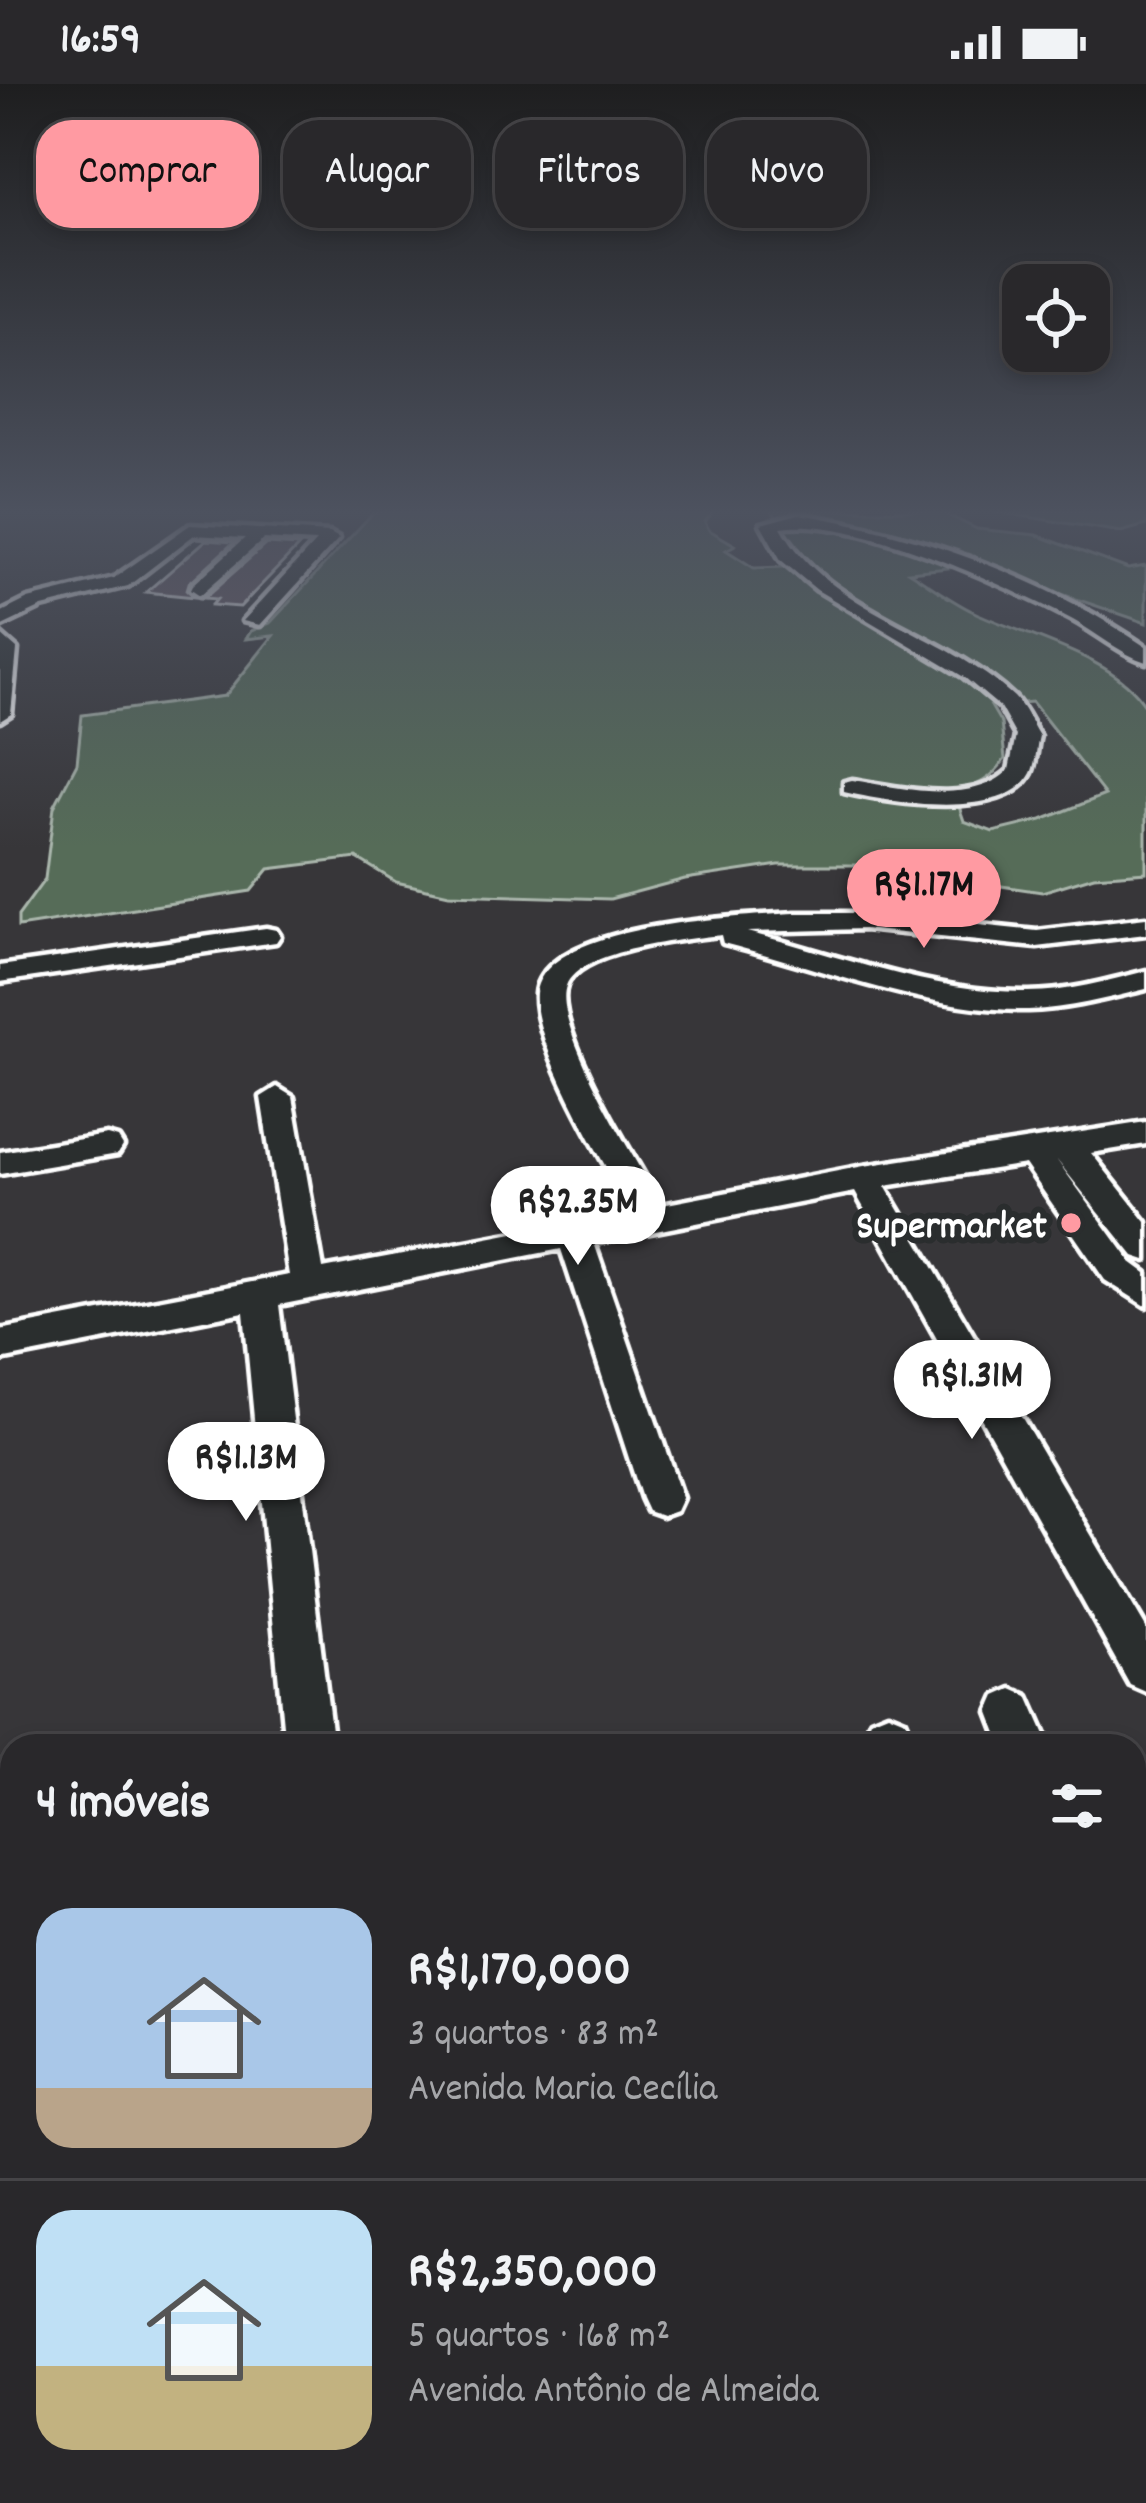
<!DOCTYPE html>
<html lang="pt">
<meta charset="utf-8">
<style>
body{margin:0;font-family:Dekko,sans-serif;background:#313033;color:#f1f3f6;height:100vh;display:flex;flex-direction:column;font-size:45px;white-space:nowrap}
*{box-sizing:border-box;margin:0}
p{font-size:39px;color:#a5a6a9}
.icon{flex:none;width:66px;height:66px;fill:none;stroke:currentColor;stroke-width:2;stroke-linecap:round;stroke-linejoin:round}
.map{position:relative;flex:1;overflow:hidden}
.side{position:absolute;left:0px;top:1650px;width:1146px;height:771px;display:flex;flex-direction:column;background:#29282b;border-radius:36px 36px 0 0;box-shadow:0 6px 18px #0003,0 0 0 3px #454447}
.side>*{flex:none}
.top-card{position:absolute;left:36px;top:36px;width:1074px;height:108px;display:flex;gap:24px}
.fabs{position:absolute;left:1002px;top:180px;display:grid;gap:24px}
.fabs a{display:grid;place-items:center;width:108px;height:108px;border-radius:24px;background:#29282b;box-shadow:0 6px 18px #0003,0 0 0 3px #454447;font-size:60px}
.price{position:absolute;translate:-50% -102px;padding:0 27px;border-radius:42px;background:#fff;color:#222;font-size:39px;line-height:78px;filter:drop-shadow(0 3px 6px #0008)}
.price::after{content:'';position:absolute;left:50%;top:72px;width:36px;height:27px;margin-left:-18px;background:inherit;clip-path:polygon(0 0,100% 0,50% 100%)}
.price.current{background:#ff9aa2;color:#111}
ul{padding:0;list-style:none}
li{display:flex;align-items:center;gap:36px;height:300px;padding:0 36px}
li+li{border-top:3px solid #454447}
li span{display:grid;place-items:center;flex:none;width:336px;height:240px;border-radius:36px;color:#555}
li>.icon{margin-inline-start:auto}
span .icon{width:144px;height:144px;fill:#fffc;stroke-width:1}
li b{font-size:51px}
h2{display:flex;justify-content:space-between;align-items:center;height:144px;padding:0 36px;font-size:51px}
.pill{padding:0 42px;border-radius:36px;background:#29282b;box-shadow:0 6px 18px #0003,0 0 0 3px #454447;font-size:42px;line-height:108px}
.pill.current{background:#ff9aa2;color:#111}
.status{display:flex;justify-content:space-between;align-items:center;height:84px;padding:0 60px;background:#29282b;direction:ltr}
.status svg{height:33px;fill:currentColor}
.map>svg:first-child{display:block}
</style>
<div class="status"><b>16:59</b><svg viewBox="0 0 49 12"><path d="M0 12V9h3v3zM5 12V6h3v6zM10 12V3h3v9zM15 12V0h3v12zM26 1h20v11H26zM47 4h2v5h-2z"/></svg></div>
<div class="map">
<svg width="1146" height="2419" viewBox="0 0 1146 2419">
<rect width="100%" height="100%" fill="#373639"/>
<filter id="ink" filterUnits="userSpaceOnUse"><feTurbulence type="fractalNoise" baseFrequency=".00833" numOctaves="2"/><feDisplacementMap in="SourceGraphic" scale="24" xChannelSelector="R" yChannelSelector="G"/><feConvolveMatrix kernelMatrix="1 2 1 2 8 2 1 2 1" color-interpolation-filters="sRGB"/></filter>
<g filter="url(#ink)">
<path fill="#566c59" stroke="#aab6ac" stroke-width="3" fill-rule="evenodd" d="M385,426H714L705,438L709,446L735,461L726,466L754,484L784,483L798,462L771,426H937L977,445L1037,451L1128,485L1146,482V539L977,481L909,488C930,501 951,517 974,528C1024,552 1117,573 1146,623V788L1094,792L1042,808L858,781H779L685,795L610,815L449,810L396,798L357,774L269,785L251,807L18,843V832L45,795L54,723L77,679L82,631L225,612L273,552L246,555L251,547L270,539L372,430ZM1032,618L1105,711L1042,736L993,748L964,737L954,708C978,702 991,696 1005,675L1001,639L991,622Z
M985,426H1146V441L1121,448Z"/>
<path fill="#6a5a65" stroke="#fff" stroke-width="3" d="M206,456L234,458L189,499L187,506L195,513L146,508Z
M266,460L299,462L240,523L212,521L217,515L204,514Z"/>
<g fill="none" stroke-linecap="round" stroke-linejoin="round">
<g stroke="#fff" stroke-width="9">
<path id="minor" d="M799,430C917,448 1047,495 1146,563V578C1121,570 1097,549 1073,536C1006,501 855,431 781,443C828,529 945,547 1014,613C1024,623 1031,639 1039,652C1036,663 1036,679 1031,689C1006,738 887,718 844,708V698L852,696C899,703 971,723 1009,686L1016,652L1000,623L964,593L817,506L781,476L761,440Z
M190,441L330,449L339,454L260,541L243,537L316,458L264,455L200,511L191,505L193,501L245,454L194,451L128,502L42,523L0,543V529L28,515L114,494Z
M0,550L17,565L11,630L0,637Z
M795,829H864L1037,847L1146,834V850L1037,863L864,845L747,848C838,871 933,909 1028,908C1068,908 1107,897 1146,887V905C1108,914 1068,925 1028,926C926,927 822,884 723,859L721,851C686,855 580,865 566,902C551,942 639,1082 662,1121L864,1082L1146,1038V1060L1091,1069L1146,1138V1176L1134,1172L1056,1075L1131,1178L1146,1189V1222L1105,1196L1025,1080L885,1102L1146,1544V1608L1130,1601L855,1108L594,1159L682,1414L676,1427L662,1432L648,1427L642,1414L561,1165L279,1221L333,1662H285L244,1228L0,1276V1246L289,1191L261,1013L277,1003L293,1013L323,1185L631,1127C608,1085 521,943 538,900C563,838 737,833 795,829Z
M266,844L276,846L280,852L276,858L0,898V882Z
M107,1051L118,1054L123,1062L118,1070L0,1090V1068Z
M1012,1605L1028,1612L1050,1662H1002L989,1628L996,1612Z
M888,1629L905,1636L916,1662H868L865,1652L871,1636Z
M1134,1882L1146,1887V1963L1134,1958Z
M1146,2003V2060L1134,2065V2008Z
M86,2409H152V2419H86Z
M355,2409H437L432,2419H351Z
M537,2409H604L608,2419H542Z"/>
</g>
<use href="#minor" fill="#2a2d2e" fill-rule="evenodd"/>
</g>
</g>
<linearGradient id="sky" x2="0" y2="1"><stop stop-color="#1e1e1f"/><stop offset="0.56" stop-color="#4d525f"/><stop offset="1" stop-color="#4d525f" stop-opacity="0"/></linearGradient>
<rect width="1146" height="764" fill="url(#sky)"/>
<circle fill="#ff9aa2" stroke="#2a2d2e" stroke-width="4.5" cx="1071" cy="1139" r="12"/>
<g text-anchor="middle" stroke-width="12" stroke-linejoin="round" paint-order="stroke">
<g font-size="39" font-weight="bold" fill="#fff" stroke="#2a2d2e" text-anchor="end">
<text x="1047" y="1153">Supermarket</text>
</g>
</g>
</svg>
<div class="fabs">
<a><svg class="icon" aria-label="locate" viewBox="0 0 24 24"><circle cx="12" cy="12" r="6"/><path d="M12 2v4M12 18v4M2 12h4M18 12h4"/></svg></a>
</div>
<b class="price current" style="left:924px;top:867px">R$1.17M</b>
<b class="price" style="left:578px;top:1184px">R$2.35M</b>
<b class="price" style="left:972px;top:1358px">R$1.31M</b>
<b class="price" style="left:246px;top:1440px">R$1.13M</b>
<div class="top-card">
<a class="pill current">Comprar</a>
<a class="pill">Alugar</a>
<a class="pill">Filtros</a>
<a class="pill">Novo</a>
</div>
<section class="side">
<h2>4 imóveis<svg class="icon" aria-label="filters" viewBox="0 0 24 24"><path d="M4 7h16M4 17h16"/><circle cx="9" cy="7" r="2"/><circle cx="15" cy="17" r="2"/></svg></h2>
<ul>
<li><span style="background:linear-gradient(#a9c7e8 75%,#b9a48a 0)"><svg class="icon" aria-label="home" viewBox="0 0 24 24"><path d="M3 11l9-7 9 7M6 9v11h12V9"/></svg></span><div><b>R$1,170,000</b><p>3 quartos · 83 m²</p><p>Avenida Maria Cecília</p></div></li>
<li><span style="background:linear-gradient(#bfe0f5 65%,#c2b280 0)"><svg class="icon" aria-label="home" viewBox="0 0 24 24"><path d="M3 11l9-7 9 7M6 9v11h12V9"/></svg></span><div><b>R$2,350,000</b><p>5 quartos · 168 m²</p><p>Avenida Antônio de Almeida</p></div></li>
</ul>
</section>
</div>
